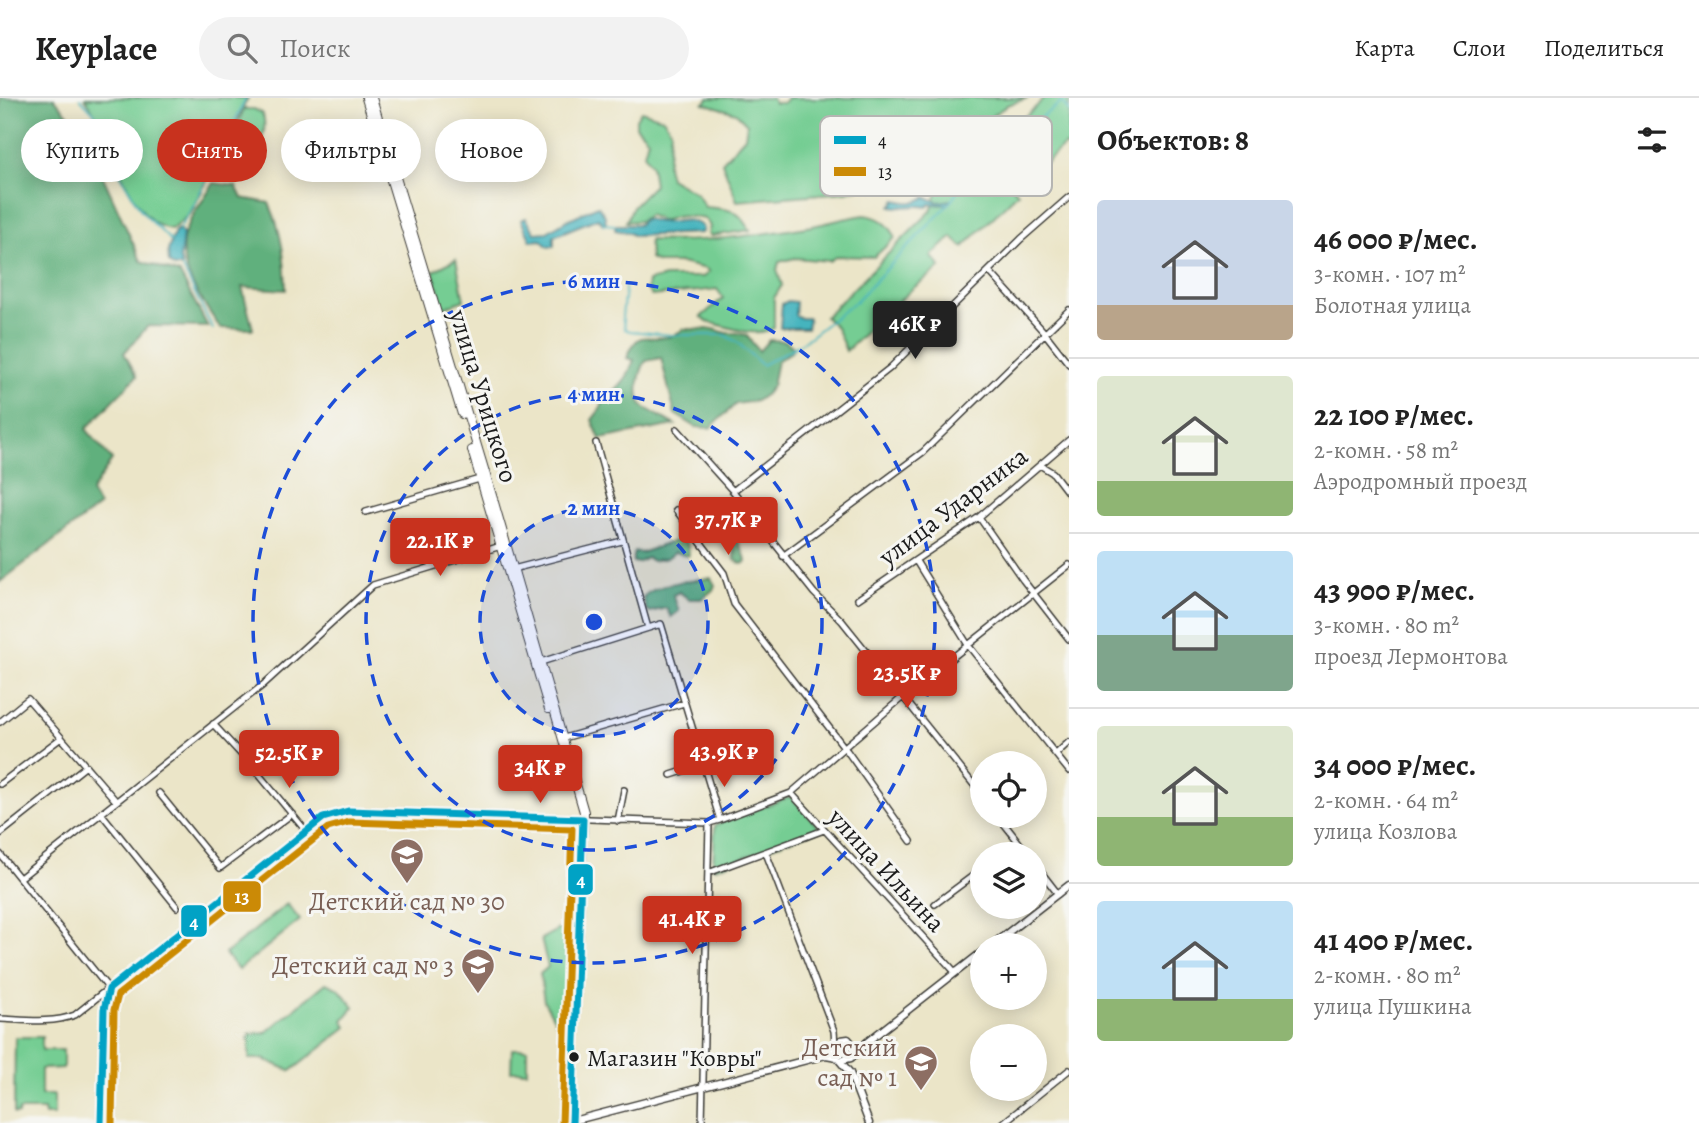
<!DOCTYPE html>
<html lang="ru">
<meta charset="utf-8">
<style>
body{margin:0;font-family:Alegreya,serif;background:#f2f2f2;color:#222;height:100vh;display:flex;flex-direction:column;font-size:26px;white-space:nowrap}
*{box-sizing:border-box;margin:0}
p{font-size:23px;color:#767676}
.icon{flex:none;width:38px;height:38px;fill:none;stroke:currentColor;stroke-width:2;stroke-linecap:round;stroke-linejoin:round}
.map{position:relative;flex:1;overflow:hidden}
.side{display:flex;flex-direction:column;background:#fff;width:630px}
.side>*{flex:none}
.hud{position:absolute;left:21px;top:21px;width:665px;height:63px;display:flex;gap:14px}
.fabs{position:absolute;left:970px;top:653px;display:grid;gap:14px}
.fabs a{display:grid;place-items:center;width:77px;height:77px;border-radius:50%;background:#fff;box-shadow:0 4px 18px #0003;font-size:35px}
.price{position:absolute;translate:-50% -60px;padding:0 16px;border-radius:7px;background:#c8321e;color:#fff;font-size:23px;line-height:46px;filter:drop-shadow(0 2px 4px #0008)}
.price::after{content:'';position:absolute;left:50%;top:42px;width:21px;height:16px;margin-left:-10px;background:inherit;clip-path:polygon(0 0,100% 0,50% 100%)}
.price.active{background:#222;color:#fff}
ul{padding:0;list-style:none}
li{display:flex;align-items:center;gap:21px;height:175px;padding:0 28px}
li+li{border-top:2px solid #e0e0e0}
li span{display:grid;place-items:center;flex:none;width:196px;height:140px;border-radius:7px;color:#555}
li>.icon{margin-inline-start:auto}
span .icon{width:84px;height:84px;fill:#fffc;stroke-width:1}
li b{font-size:30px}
h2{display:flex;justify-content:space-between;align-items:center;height:84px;padding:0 28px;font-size:30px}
.pill{padding:0 24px;border-radius:32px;background:#fff;box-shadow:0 4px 18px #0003;font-size:24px;line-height:63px}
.pill.active{background:#c8321e;color:#fff}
header{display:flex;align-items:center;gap:42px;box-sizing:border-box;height:98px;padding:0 35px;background:#fff;border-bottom:2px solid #e0e0e0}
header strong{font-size:33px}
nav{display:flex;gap:38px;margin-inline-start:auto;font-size:24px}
.search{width:490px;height:63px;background:#f2f2f2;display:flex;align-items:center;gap:18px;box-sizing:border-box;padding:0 24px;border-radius:38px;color:#767676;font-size:26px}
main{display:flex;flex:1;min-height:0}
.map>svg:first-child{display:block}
</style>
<header>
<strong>Keyplace</strong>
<div class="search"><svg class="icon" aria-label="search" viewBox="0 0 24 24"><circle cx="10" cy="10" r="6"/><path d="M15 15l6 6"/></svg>Поиск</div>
<nav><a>Карта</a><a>Слои</a><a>Поделиться</a></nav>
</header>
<main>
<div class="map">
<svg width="1069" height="1025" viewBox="0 0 1069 1025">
<rect width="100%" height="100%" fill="#f6f6f2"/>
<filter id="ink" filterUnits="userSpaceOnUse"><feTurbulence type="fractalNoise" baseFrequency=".0143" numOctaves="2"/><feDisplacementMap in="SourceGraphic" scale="14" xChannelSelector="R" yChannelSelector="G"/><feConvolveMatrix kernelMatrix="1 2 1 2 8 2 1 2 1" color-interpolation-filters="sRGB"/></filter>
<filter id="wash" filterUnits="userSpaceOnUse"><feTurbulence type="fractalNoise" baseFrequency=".00686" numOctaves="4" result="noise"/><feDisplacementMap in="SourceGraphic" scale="28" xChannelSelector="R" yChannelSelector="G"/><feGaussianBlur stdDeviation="1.57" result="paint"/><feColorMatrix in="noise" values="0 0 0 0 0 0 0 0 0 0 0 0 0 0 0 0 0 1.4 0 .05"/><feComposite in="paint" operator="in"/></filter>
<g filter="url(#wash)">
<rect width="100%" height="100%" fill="#ebe5c8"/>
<path fill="#75cd93" stroke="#487458" stroke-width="2" d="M85,0H248L191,115L172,131C129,129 108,29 85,0Z
M709,0H772L774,5H783L787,0H1028L1007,7L944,53L890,82L846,94L737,103L722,64L745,39L747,26L736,15L704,5Z
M1043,0H1069V50L1065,47L1032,77L1019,63L1003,79L1018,95L963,149L952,139L931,158L941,169L912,191L846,253L836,229L825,219L931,113L938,92L1037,8Z
M244,11H254L262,15C270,33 257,53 249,68L237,64L227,54Z
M641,13L663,20L671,32L667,68L670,80L696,95L705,109C728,111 738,110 750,132L711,138L708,136L710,128L705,121C688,118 679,116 663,123L649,117L639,123L626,124L633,108L654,87L651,67L644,56L648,41L636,28V21Z
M865,117C879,119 888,125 895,138L894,141L874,159L837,158L829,163L795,160L779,164L777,172L782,187L774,200V230C757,241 727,228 708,224L701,219L723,200L717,191L652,198L647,192L648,183L665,179H703L709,174L706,171L681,165H658L650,161L649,142C700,145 751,138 801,130C822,127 843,120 865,117Z
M456,161L464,202L447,208L444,212L433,173Z
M789,699L792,700L818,728L816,733L788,743L784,741V744L715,770L713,768L715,727Z
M287,806L300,822L238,872L225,856Z
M570,812L566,925L556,924L544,903L540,876L548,869L541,841L561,830L566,813Z
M326,885L339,891L354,909L343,922L347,929L291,973L263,961H249V936L265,935Z
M15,939H42V952H63V970L41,971V997H54V1017H45L44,1012H19L18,1016H14Z
M512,951H527V973H511Z"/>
<path fill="#60b07d" stroke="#3e664c" stroke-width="2" d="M0,0H54L83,34L141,163L180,176L208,229L148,228L124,255L137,278L86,331L112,362L91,394L99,408L0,484Z
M214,85L236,88L242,100L269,105C282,134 285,161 286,192L242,189L253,231L220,230C203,203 176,171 184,137C189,119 205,100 214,85Z
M684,231H714L726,235H737L746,237L759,253L769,242L786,243L793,249L791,254L777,263L772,288L766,296L756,303L736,306L710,330L696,329L675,316L661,260L646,263C639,274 635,295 642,308L675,327L600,341L592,322L601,310L605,297C623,291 627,279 634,262L627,260C639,230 643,243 668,239C673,238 679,234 684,231Z
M706,405L731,427L745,458L746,464L742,466L735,462L734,450C720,441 704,425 701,409Z
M682,440C688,444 689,450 689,457L687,458L675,454L667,460L652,463L647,460L638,465L633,464V457L635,454L641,455Z
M711,480L715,487L713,492L702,501H689L679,494L673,497L679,513L671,519L666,510L650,514L646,512L643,499C656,485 693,482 711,480Z"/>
<path fill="#45b4be" stroke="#30686d" stroke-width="2" d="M925,99L938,104L951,102L948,107L930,106L927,109C914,106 903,111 891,108L896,102C906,105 916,106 925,99Z
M598,108L605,118L606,125L603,126L598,120L554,138V148L548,149L541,142L531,143L521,122L526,120L535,135L547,134L567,122Z
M644,121C651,121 655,124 662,124C679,126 685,117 702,128L703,132L701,135L634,138L629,135L615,132V127H638Z
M179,131L183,136L180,160L182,169H174L169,165L168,153L175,133Z
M788,203L796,204L795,217L801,220H809L807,230H780L782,206Z"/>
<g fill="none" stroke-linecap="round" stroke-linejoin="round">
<path stroke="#45b4be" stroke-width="2" d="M80,0L94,15L115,68L142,114L171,143
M603,126L615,127
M179,131L195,105L246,0
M182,169L213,231
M625,190L622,219L625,231L630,233L671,237H724L737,244L762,267L802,245L855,204L948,107C974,66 1023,33 1062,4L1069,14"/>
</g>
</g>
<g filter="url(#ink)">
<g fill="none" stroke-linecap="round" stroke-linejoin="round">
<g stroke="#3b3a36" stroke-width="8">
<path id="minor" d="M989,173L1044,234L1069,266
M677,331L733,393L814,495L842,523L982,697
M596,345L648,530
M1040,367L1053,375L1069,396
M733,393L890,270L1021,141L1069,99
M676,412L724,475L734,506L847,653L911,743
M366,414L483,380
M979,419L1023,482L1069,541
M783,458L923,354L1069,212
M916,463L968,547L1069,673
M513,471L622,443
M858,501L979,419L1069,342
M541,564L661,526L720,722
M0,624L28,601L116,703
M213,626L251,667L306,733
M564,640L684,605
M1056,656L1069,644
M671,677L702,667
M0,686L61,640
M159,695L220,770L292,716
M791,695L955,874
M101,715L177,809
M998,718L1028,756
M618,723L624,692
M0,736L86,668
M766,755L834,933L835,946
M0,756L109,891
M1002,756L1018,744
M1034,765L1058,796
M708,775L824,732
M20,780L263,587L373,487L501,448
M935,806L982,771
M0,921C25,922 51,926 75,917L306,733L330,717L348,713L709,725L720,722L791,695L904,598L1069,467
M101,1025L104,911L109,891
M702,1025L709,725
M1003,1025L1069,972"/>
</g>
<g stroke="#3b3a36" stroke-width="9">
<path id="tertiary" d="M992,847L1069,787
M834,949V956L850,975L869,1025
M832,951L841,942L848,941L855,949L854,956
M841,962L851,960L867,944L982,854
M565,1025L826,957L837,959"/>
</g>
<g stroke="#3b3a36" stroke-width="10">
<path id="trunk" d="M366,0L462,316
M372,0L493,401L584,714L572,1025
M472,352L549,611"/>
</g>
<use href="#minor" stroke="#fff" stroke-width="5"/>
<use href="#tertiary" stroke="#fff" stroke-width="6"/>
<use href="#trunk" stroke="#fff" stroke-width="8"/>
<g stroke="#f6f6f2" stroke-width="12">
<path id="bus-1" d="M101,1025L104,911L109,891L323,720L348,713L583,721L572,1025"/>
</g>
<g stroke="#f6f6f2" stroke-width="12">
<path id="bus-2" d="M112,1025L114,912L118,897L328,730L349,724L572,731L562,1025"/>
</g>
<use href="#bus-1" stroke="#01a2c5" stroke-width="7"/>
<use href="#bus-2" stroke="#cb8a06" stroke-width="7"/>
</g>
</g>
<circle cx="594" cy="524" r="114" fill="#1d4ed8" fill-opacity=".12"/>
<g fill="none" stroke="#1d4ed8" stroke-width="3.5" stroke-dasharray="12 9">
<circle cx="594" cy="524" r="114"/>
<circle cx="594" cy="524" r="228"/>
<circle cx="594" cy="524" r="341"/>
</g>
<defs>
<g id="school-pin" transform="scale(1.75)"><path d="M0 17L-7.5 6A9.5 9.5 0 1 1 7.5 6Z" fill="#8d6e63" stroke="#f6f6f2"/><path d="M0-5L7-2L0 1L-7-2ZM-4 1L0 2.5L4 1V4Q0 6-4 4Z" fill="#fff"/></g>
</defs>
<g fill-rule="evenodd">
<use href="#school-pin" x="407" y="757"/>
<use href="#school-pin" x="478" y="867"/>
<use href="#school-pin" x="921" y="964"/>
</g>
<circle fill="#1c1c1c" stroke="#f6f6f2" stroke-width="2.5" cx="574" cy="959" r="6"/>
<g text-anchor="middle" stroke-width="6" stroke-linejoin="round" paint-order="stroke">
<g font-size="24" fill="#1c1c1c" stroke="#f6f6f2" text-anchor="start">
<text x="587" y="968">Магазин "Ковры"</text>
</g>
<g font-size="26" fill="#1c1c1c" stroke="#f6f6f2">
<text transform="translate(484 298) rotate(73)" y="9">улица Урицкого</text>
<text transform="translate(953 408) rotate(-37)" y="9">улица Ударника</text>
<text transform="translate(887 772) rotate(47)" y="9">улица Ильина</text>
</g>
<g font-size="26" fill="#785e54" stroke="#f6f6f2" text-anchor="end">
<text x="407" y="812" text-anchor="middle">Детский сад № 30</text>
<text x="454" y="876">Детский сад № 3</text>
<text x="897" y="958">Детский<tspan x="897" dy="30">сад № 1</tspan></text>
</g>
</g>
<rect x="820" y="18" width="232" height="80" rx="10" fill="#f6f6f2" stroke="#b5b5b2" stroke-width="2"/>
<rect x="834" y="38" width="32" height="8" fill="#01a2c5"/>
<rect x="834" y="69" width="32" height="9" fill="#cb8a06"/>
<g font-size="19" fill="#1c1c1c">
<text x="878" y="49">4</text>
<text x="878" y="80">13</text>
</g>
<circle cx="594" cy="524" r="10" fill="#1d4ed8" stroke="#f6f6f2" stroke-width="3.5"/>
<g font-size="21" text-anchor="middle" font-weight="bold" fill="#1d4ed8" stroke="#f6f6f2" stroke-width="6" stroke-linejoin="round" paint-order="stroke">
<text x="594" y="190">6 мин</text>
<text x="594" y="303">4 мин</text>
<text x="594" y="417">2 мин</text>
</g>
<g stroke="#f6f6f2" stroke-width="2.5">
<rect x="567" y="765" width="27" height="33" rx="7" fill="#01a2c5"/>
<rect x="222" y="782" width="40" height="33" rx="7" fill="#cb8a06"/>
<rect x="180" y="806" width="28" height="34" rx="7" fill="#01a2c5"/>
</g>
<g font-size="19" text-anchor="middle" font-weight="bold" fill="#fff">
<text x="581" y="788">4</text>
<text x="242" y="805">13</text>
<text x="194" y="830">4</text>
</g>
</svg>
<div class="fabs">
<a><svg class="icon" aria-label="locate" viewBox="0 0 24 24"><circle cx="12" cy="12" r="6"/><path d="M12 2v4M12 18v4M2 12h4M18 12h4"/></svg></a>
<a><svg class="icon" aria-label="layers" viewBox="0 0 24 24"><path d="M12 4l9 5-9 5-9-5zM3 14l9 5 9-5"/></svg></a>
<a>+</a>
<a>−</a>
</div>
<b class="price active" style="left:915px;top:263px">46K ₽</b>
<b class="price" style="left:728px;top:459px">37.7K ₽</b>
<b class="price" style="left:440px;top:480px">22.1K ₽</b>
<b class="price" style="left:907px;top:612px">23.5K ₽</b>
<b class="price" style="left:724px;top:691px">43.9K ₽</b>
<b class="price" style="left:289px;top:692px">52.5K ₽</b>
<b class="price" style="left:540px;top:707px">34K ₽</b>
<b class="price" style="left:692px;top:858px">41.4K ₽</b>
<div class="hud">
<a class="pill">Купить</a>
<a class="pill active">Снять</a>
<a class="pill">Фильтры</a>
<a class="pill">Новое</a>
</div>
</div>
<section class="side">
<h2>Объектов: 8<svg class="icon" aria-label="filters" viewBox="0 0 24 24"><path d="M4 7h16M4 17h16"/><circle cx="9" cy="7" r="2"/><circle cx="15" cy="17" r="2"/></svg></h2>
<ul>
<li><span style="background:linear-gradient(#c9d6e8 75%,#b9a48a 0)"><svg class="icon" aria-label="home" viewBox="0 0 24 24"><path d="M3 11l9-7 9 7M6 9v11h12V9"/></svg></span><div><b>46 000 ₽/мес.</b><p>3-комн. · 107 m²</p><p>Болотная улица</p></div></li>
<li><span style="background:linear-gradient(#dfe7d0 75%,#8fb573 0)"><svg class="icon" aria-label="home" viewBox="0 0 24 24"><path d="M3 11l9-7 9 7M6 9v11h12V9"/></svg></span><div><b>22 100 ₽/мес.</b><p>2-комн. · 58 m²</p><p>Аэродромный проезд</p></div></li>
<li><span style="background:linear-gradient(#bfe0f5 60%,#7fa58c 0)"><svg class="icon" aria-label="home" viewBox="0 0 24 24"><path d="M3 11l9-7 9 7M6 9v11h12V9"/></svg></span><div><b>43 900 ₽/мес.</b><p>3-комн. · 80 m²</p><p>проезд Лермонтова</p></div></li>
<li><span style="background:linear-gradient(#dfe7d0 65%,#8fb573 0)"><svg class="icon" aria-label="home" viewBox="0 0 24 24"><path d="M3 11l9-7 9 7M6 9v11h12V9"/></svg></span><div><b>34 000 ₽/мес.</b><p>2-комн. · 64 m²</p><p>улица Козлова</p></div></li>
<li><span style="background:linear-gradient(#bfe0f5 70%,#8fb573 0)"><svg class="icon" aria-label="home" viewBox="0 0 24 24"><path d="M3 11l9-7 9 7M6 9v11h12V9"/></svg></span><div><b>41 400 ₽/мес.</b><p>2-комн. · 80 m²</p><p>улица Пушкина</p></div></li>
</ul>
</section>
</main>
